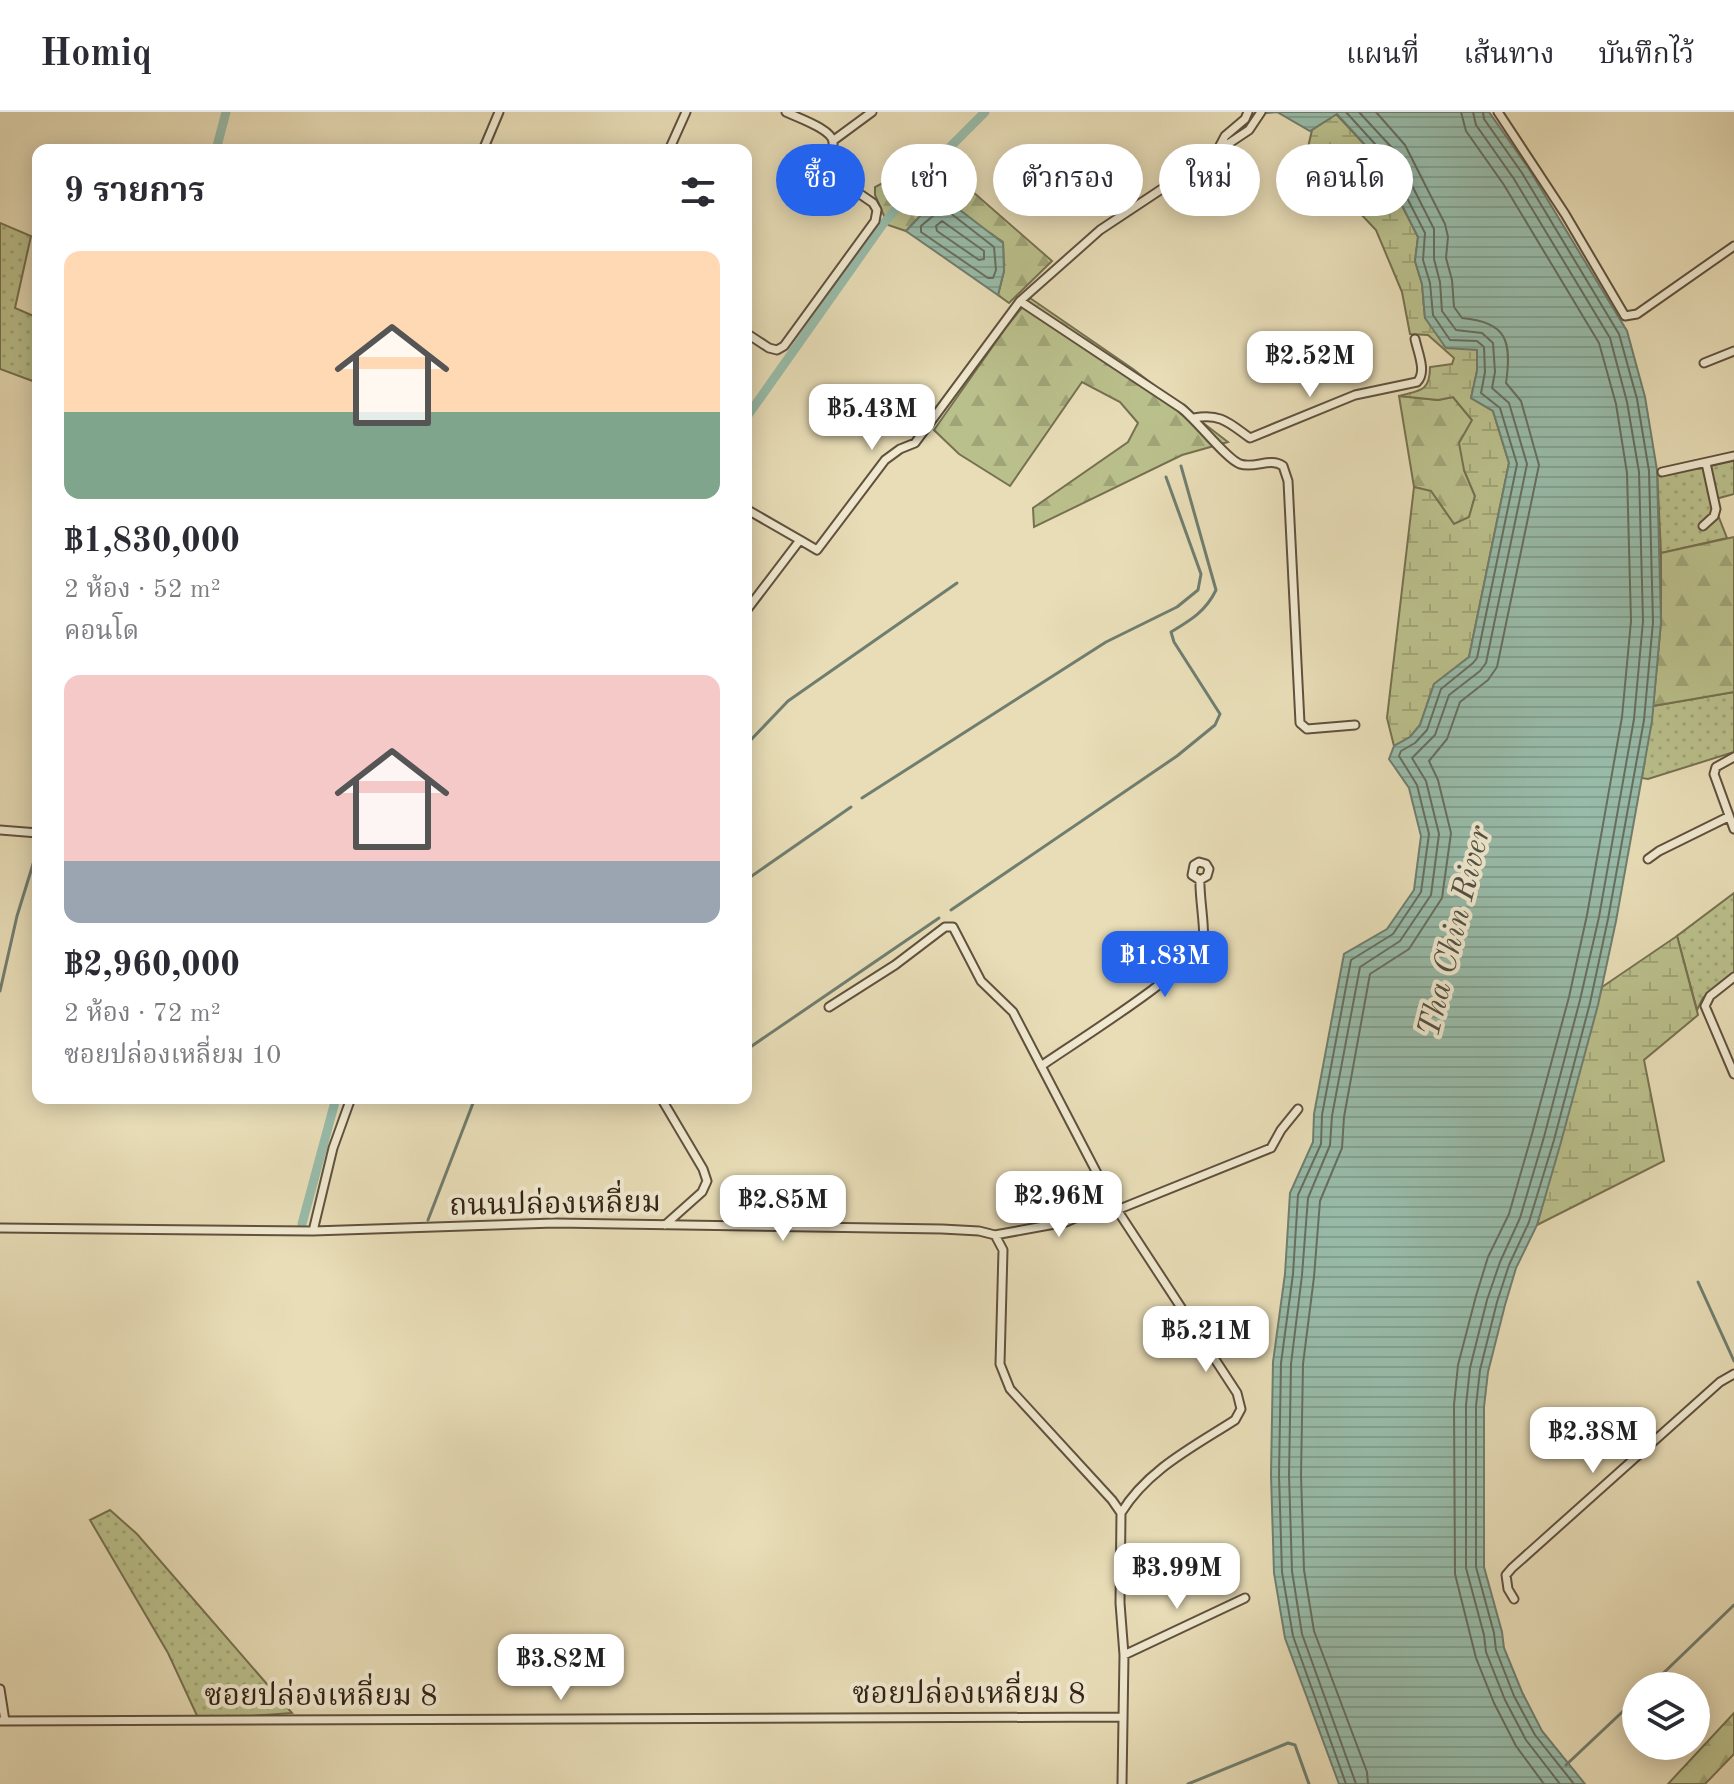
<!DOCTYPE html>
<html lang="th">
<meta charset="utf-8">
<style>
body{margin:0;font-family:"Old Standard TT","Noto Serif Thai",serif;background:#f7f7f7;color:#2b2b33;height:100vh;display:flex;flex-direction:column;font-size:30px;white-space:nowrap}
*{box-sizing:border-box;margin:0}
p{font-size:26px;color:#7c7c81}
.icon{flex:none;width:44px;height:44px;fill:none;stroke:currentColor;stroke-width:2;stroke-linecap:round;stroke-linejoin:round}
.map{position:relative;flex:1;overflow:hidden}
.details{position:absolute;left:32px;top:32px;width:720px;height:960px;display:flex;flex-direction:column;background:#fff;border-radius:16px;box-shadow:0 4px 20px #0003}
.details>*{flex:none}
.guide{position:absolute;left:776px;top:32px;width:760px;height:72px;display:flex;gap:16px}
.controls{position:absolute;left:1622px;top:1560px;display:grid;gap:16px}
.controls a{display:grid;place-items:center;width:88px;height:88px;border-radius:50%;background:#fff;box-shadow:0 4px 20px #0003;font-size:40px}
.price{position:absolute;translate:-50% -68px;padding:0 18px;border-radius:16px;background:#fff;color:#222;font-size:26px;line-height:52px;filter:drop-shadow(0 2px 4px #0008)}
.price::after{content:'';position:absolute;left:50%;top:48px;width:24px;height:18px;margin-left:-12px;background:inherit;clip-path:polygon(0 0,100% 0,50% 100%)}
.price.active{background:#2563eb;color:#fff}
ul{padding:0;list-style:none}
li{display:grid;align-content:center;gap:16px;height:424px;padding:0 32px}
li span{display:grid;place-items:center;height:248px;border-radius:16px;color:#555}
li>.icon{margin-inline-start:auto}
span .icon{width:144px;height:144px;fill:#fffc;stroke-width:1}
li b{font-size:34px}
h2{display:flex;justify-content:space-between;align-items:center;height:96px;padding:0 32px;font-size:34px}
.chip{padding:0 28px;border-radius:36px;background:#fff;box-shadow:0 4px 20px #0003;font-size:28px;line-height:72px}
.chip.active{background:#2563eb;color:#fff}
header{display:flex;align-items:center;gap:48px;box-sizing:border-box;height:112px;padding:0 40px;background:#fff;border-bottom:2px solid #e1e1e2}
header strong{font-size:38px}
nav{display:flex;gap:44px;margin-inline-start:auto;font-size:28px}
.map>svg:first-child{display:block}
</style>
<header>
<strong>Homiq</strong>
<nav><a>แผนที่</a><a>เส้นทาง</a><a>บันทึกไว้</a></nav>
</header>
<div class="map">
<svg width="1734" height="1672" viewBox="0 0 1734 1672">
<defs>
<pattern id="green-dots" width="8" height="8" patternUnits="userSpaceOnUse" patternTransform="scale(2)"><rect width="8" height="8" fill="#bac08c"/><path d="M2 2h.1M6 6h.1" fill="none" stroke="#a0a578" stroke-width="1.8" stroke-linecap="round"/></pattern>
<pattern id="forest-firs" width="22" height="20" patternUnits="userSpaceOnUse" patternTransform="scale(2)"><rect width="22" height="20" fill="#bac08c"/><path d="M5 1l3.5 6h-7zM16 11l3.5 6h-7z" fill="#a0a578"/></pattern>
<pattern id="wetland-marsh" width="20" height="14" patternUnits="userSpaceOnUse" patternTransform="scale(2)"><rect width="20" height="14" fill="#bac08c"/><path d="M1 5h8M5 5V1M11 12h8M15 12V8" fill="none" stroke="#a0a578"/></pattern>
<pattern id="water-rules" width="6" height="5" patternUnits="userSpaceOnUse" patternTransform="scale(2)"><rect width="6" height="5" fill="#98bcaa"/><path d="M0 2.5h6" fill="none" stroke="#83a192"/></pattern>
</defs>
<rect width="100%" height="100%" fill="#e8ddb7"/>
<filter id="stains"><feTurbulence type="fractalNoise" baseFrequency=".0025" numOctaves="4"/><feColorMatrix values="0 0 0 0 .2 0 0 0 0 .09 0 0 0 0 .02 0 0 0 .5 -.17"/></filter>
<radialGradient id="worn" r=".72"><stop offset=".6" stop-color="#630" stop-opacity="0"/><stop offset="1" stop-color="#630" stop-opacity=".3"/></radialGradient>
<path fill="url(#green-dots)" stroke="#767151" stroke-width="2" d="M0,111L31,124L15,196L38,206V271L0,257Z
M1734,348V382L1712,388L1727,426L1661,441L1657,358L1693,350L1699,357Z
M1734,580V640L1648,667L1642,666L1653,594Z
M1734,781V862L1703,886L1697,898L1677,824Z
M110,1398L137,1422L292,1601L199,1608L168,1541L90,1408Z"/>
<path fill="url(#forest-firs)" stroke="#767151" stroke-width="2" d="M919,42L932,47L949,59L1052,149L1009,191L998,183L1004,159L1003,130L990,121L924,100L906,119L888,113L875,83V75L898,63L910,48Z
M1030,186L1133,257L1228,330L1182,343L1034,415L1033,396L1128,330L1138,311L1120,290L1082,270L1010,374L959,342L934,318L1007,214Z
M1399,284L1438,288L1453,285L1472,308L1464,358L1475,384L1469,406L1454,412L1431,380L1414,375Z
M1734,425V580L1653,594L1661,510V441Z
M1734,1601V1642L1705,1672H1668Z"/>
<path fill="url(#wetland-marsh)" stroke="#767151" stroke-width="2" d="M1336,2L1379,48L1418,125L1415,149L1422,172L1425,206L1477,237V259L1471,286L1493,299L1509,351L1469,545L1434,572L1420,613L1410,625L1394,634L1387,606L1414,375L1431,379L1454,412L1469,405L1475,384L1464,358L1459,331L1472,308L1453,285L1438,288L1399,284C1420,278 1430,280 1430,255L1452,252L1454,246L1428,223L1410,222L1402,180L1376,118L1306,44L1312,18Z
M1677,824L1698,903L1644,948L1664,1049L1537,1113L1602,875Z"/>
<path fill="url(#water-rules)" stroke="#707e6f" stroke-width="2" d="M1256,0H1489L1529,57L1627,219L1645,285L1657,358L1661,510L1652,609L1616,809L1598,893L1561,1030L1537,1113L1516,1156L1505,1193L1488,1260L1484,1295V1455L1502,1520L1504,1536L1522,1580L1542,1619L1585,1672H1339L1285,1526L1274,1461L1271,1363L1273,1250L1285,1162L1290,1081L1313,1030L1314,1002L1344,842L1387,817L1414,778L1421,724L1409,676L1389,647L1394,634L1410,625L1420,613L1434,572L1469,545L1509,351L1493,299L1471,286L1477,259V238L1446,236L1425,206L1422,172L1415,149L1418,125L1379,48L1337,2L1310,19L1277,0L1258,2Z
M939,89L952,92L1003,131L1004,159L998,183L906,119L924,100Z"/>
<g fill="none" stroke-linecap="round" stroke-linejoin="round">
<path stroke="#666f60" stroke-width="2" d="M1346,0L1385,43L1425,121L1423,148L1430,171L1433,203L1450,228L1477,229L1484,235L1485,260L1481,281L1500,296L1517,352L1477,546L1473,551L1441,577L1427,618L1415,631L1401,639L1399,644L1417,673L1429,722L1421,780L1393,822L1351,848L1322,1003L1321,1032L1298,1083L1293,1162L1281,1251L1279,1363L1282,1460L1293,1524L1346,1672
M1461,0L1466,19L1504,73L1599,231L1616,292L1627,361L1631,509L1622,605L1587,803L1569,885L1532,1022L1509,1102L1488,1145L1476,1184L1458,1253L1454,1293L1455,1462L1476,1546L1494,1591L1516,1634L1544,1672
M1473,0L1476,13L1514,67L1610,226L1627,290L1639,360L1643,509L1634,607L1599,805L1580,888L1544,1025L1520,1106L1500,1150L1487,1188L1470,1256L1466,1293V1456L1484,1523L1486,1540L1505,1588L1526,1628L1560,1672
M1483,0L1484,7L1522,61L1619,222L1637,287L1649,359L1653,510L1644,608L1608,807L1590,891L1554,1028L1529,1110L1509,1153L1497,1190L1480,1258L1476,1294V1455L1494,1521L1496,1538L1514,1584L1535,1623L1574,1672
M940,98L949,100L994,135L996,158L993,166H988L921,120V114Z
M942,109L984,139V147L979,148L937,119L936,114Z
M1356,1672L1302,1522L1292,1459L1289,1363L1291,1252L1302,1163L1308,1086L1330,1033L1332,1004L1360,855L1400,829L1431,783L1439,722L1426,669L1412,646L1435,623L1449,583L1480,559L1486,551L1527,352L1509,291L1492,276L1495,260L1493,231L1482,221L1456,218L1442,199L1440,170L1434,147V117L1394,38L1359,0
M1368,1672L1367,1660L1314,1519L1304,1458L1301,1363L1303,1252L1314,1165L1320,1089L1342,1036L1344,1005L1370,862L1409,837L1442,786L1451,721L1438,668L1429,649L1447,627L1460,590L1488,568L1497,555L1539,353L1521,289L1506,271C1512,229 1507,210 1462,206L1454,195L1452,168L1446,146L1448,125L1445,112L1405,33L1376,0"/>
<path stroke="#707e6f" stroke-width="3" d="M746,633L788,589L957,471
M862,686L1106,530L1177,495L1198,478L1201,462L1166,365
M746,768L851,695
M951,798L1177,644L1215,613L1220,602L1174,530L1171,520C1191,508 1206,499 1216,478L1181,354
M0,879L17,804L38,736
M746,938L939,806
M670,987L672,986
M428,1108L475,986
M1698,1170L1734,1249
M1650,1574L1734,1493
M1566,1653L1636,1587
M1188,1672L1288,1631L1295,1633L1309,1672"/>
<path stroke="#98bcaa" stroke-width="9" d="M216,38L226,0
M746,306L883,112L947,38L985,0
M302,1112L336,986"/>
<g stroke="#60513e" stroke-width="11">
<path id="minor" d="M1498,0L1565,102L1625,204L1637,202L1734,134
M834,28L872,0
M483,38L499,0
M669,38L686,0
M1219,38L1249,18L1261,0
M1020,189L1181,296C1197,308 1226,347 1240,352C1255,357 1270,345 1283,354L1288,369L1300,611L1307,617L1355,613
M746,221L769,236L777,238L784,234L875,109L877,98L873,91L831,62C828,51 834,41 833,30C832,17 798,6 786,0
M1704,251L1734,239
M1194,306C1221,301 1229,311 1250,326L1355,283L1417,270C1427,260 1418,241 1415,227
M1662,360L1734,344
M746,397L800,428
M1703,414L1714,404L1716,397L1706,351
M746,499L800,428L817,438L885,348L900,337L915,331L1020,189L1100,118L1216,41L1225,24L1245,7L1248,0
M1734,645L1716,655L1714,662L1734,717
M0,718L38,721
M1648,747L1659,739L1728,705
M1734,865L1710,884L1705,894L1734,962
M829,895L895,853L945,815H953L981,869L1013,900L1112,1090L1237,1281L1241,1297L1235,1308C1193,1335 1147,1358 1121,1401
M1041,954C1071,933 1193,857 1203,830C1206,822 1199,783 1200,768L1192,763L1194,753L1199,750L1206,752L1209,757L1207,764L1200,768
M661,986L703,1057L707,1069L702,1080L665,1113
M1117,1098L1271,1036L1281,1018L1298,997
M0,1116L313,1119L555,1111L942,1117L979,1119L995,1123L1003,1138L1000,1252L1010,1277L1112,1388L1121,1401L1120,1491L1124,1543L1122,1672
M313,1119L333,1036L351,986
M995,1123L1066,1110L1112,1090
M1514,1487L1508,1477L1506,1463L1512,1456L1720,1270L1734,1262
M1124,1543L1245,1486
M0,1577L5,1609
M0,1609L1123,1605"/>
</g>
<use href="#minor" stroke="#f0e9d0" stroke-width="7"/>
</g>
<g text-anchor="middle" stroke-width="8" stroke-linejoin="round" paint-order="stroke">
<g font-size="30" fill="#332216" stroke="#f0e9d0">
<text transform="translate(555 1091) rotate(-1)" y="10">ถนนปล่องเหลี่ยม</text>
<text x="969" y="1591">ซอยปล่องเหลี่ยม 8</text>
<text x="321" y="1593">ซอยปล่องเหลี่ยม 8</text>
</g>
<g font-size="32" font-style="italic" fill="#515042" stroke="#f0e9d0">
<text transform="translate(1453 819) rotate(-76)" y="11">Tha Chin River</text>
</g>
</g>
<rect width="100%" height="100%" filter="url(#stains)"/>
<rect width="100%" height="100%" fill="url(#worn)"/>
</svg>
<div class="controls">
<a><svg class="icon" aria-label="layers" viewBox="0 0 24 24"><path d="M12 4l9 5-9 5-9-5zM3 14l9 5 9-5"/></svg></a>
</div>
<b class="price" style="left:1310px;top:287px">฿2.52M</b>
<b class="price" style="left:872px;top:340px">฿5.43M</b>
<b class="price active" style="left:1165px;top:887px">฿1.83M</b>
<b class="price" style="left:1059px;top:1127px">฿2.96M</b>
<b class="price" style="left:783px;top:1131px">฿2.85M</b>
<b class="price" style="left:1206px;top:1262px">฿5.21M</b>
<b class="price" style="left:1593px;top:1363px">฿2.38M</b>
<b class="price" style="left:1177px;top:1499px">฿3.99M</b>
<b class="price" style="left:561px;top:1590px">฿3.82M</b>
<div class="guide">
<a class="chip active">ซื้อ</a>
<a class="chip">เช่า</a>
<a class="chip">ตัวกรอง</a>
<a class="chip">ใหม่</a>
<a class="chip">คอนโด</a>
</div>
<section class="details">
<h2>9 รายการ<svg class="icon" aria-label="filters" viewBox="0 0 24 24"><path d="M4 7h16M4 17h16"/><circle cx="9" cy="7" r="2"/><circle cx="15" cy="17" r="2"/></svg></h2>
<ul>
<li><span style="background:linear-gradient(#ffd9b3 65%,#7fa58c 0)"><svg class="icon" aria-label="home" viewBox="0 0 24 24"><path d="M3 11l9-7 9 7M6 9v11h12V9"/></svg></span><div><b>฿1,830,000</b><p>2 ห้อง · 52 m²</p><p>คอนโด</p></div></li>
<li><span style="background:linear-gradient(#f6c9c9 75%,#9aa5b1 0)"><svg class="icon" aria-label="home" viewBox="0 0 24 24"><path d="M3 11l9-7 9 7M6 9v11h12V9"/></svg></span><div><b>฿2,960,000</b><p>2 ห้อง · 72 m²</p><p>ซอยปล่องเหลี่ยม 10</p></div></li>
</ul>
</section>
</div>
